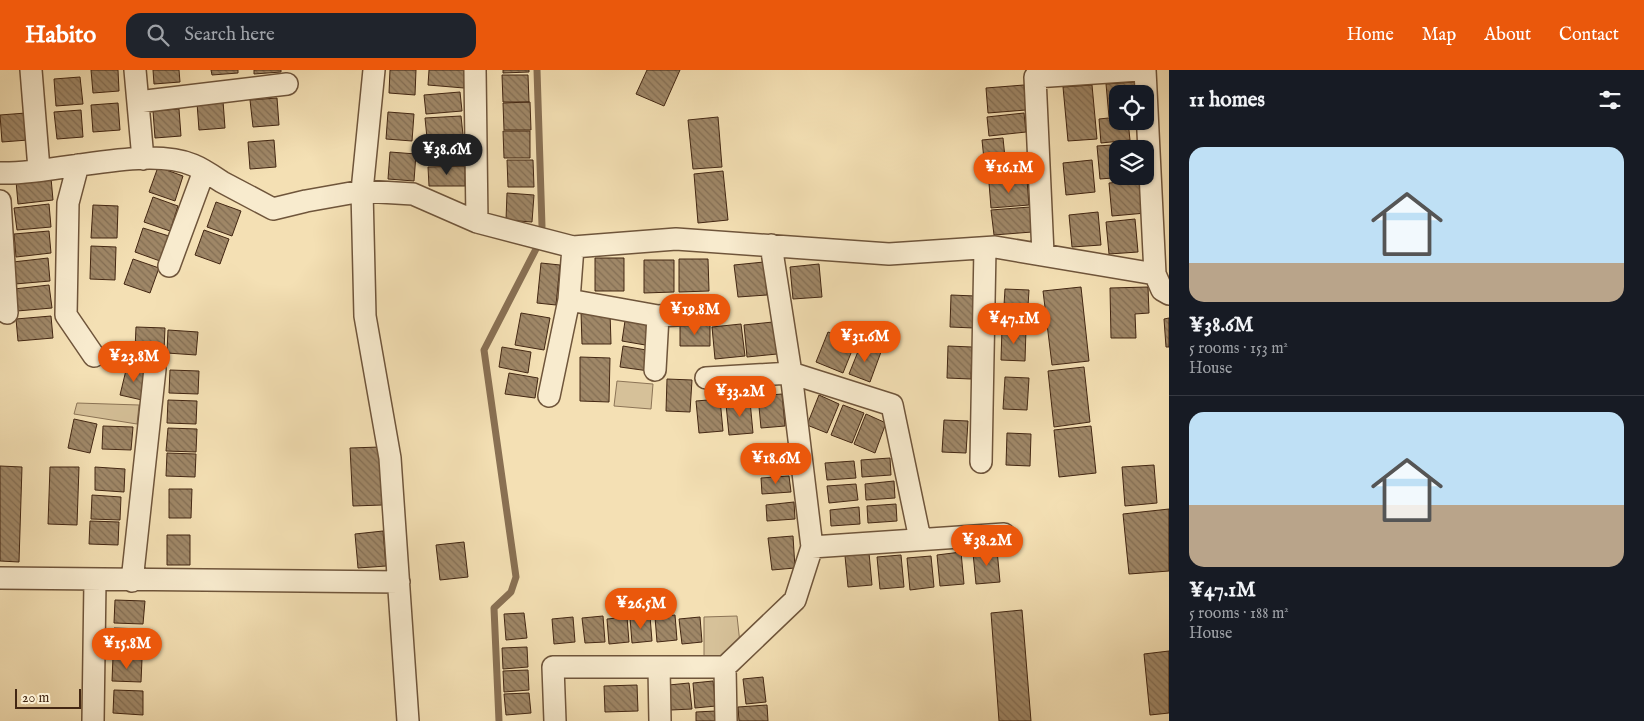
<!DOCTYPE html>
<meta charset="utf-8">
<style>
body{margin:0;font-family:"IM FELL English",serif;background:#20242c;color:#f1f3f6;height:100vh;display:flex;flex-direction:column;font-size:19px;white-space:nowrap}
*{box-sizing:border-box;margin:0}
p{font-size:16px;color:#9ea1a6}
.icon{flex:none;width:28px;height:28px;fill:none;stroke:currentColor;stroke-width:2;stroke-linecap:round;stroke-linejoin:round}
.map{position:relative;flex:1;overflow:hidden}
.sheet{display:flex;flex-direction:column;background:#171b24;width:475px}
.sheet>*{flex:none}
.tools{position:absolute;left:1109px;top:15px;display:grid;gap:10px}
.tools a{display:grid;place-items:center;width:45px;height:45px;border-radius:10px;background:#171b24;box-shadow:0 1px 4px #0004;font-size:25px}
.scale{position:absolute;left:15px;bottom:12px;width:66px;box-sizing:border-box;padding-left:5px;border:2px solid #432713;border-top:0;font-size:14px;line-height:18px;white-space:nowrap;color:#432713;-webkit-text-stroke:4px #f8ebce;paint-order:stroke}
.price{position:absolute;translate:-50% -42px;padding:0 11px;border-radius:18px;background:#ea580c;color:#fff;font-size:16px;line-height:32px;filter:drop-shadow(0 1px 2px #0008)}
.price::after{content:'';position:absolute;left:50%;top:30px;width:15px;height:11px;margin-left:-8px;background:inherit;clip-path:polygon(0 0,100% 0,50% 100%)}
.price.current{background:#222;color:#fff}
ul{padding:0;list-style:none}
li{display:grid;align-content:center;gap:10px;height:265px;padding:0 20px}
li+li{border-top:1px solid #363941}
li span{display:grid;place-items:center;height:155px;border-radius:15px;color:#555}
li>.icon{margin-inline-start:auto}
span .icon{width:90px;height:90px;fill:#fffc;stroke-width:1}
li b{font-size:21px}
h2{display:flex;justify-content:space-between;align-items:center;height:60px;padding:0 20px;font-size:21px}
header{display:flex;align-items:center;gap:30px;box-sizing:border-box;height:70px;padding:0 25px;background:#ea580c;color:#fff}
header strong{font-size:24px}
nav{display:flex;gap:28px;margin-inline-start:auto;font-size:18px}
.search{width:350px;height:45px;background:#20242c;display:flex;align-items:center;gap:12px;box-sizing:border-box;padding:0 18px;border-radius:15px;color:#9ea1a6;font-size:19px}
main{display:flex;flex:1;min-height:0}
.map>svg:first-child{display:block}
</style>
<header>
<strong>Habito</strong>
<div class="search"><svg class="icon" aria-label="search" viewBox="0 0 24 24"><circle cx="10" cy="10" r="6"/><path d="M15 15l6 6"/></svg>Search here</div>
<nav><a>Home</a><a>Map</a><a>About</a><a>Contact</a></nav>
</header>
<main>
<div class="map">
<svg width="1169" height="651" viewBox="0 0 1169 651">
<defs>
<pattern id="building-back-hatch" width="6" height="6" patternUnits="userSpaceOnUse" patternTransform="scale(1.25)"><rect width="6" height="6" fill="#9f8767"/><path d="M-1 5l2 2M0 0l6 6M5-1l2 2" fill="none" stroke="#836e54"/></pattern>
</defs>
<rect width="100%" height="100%" fill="#f4e0b4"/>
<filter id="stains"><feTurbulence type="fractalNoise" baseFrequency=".004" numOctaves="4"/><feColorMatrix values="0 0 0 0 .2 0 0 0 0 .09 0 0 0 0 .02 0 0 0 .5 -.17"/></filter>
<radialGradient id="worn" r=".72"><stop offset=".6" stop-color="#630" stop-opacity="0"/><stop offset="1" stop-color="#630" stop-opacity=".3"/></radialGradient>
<path fill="#d6c199" stroke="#8c7456" d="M617,311L653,314L651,339L614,336Z
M77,333L139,335L137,354L74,344Z
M737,546L740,573L726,586L704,589V547Z"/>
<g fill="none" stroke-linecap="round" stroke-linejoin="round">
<path stroke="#897053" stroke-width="7" d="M499,651L494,538L511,522L516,507L484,280L536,179L542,156L537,0"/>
</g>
<path fill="url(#building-back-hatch)" stroke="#432713" d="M91,0H118L119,21L93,23Z
M153,0H179L180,12L154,14Z
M211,0H238V3L212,5Z
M254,0H281V2L254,4Z
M390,0H416L415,25L389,23Z
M429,0H465L464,18L428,15Z
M503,0H529V2L503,3Z
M647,0H680L664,36L636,24Z
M502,5H528L529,32H503Z
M80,7L83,34L56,36L54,9Z
M1135,12L1136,24H1118V46L1109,47L1106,14Z
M1024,15L1026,40L988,43L986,18Z
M1092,15L1097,69L1068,71L1063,17Z
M460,22L462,41L426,44L424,25Z
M277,28L279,55L253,57L250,30Z
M223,31L225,58L199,60L197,33Z
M530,32L531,60H504L503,33Z
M118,33L120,60L93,62L91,35Z
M179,39L181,66L155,68L153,41Z
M81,40L83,67L57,69L54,42Z
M388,42L414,44L412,71L386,69Z
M26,43L28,70L2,72L0,45Z
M1024,43L1026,62L989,66L987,47Z
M461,46L463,65L427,68L425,48Z
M718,47L722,97L693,99L688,50Z
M1118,47V51H1128L1130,70L1101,73L1099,49Z
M503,61H530V88H504Z
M1003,68L1007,107L986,109L982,70Z
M274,70L276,97L250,99L248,72Z
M464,73V93H428V74Z
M1142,73L1143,79H1118V106H1137L1100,109L1097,76Z
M390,82L416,84L414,111L388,109Z
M507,90H533L534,117H508Z
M1092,90L1095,122L1066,125L1063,93Z
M465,96V116H429L428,97Z
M158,97L183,106L175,131L149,122Z
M723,101L728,150L698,153L694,104Z
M51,108L53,130L18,134L16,111Z
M1027,110L1029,135L991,138L989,113Z
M1144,110L1146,143L1112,146L1109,113Z
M507,123L534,125L532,152L506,150Z
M153,127L178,136L170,161L144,152Z
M216,132L241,141L232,166L207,157Z
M49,134L51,157L17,160L14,138Z
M93,135L118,136L117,168H91Z
M1030,137L1032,162L994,165L991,140Z
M1098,142L1101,175L1072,177L1069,145Z
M1135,149L1138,182L1109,184L1106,152Z
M143,158L169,166L160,191L135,182Z
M204,160L229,169L220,194L195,185Z
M49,161L51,183L16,187L14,164Z
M91,176L116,177L115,210L90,209Z
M48,188L50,211L15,214L13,192Z
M595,188H624V221H595Z
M133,189L159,198L150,223L124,214Z
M679,189H708L709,221L679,222Z
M644,190H674V222L644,223Z
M764,192L767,225L738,227L734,195Z
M541,193L560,195L556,235L537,233Z
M819,194L822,227L793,229L790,197Z
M49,215L52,238L17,241L14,219Z
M1081,217L1089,291L1052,295L1043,221Z
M1148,217L1149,243L1135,244L1136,268H1111L1110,218Z
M1005,219L1029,220L1027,252L1003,251Z
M951,225L975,226L974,258L950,257Z
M581,242H610L611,274H582Z
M521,243L550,248L544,280L515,275Z
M51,246L53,268L18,271L16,249Z
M1169,248V277H1166L1164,249Z
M625,251L654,256L651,276L622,271Z
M773,252L777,284L747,287L744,255Z
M741,254L745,286L715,289L712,257Z
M680,255H710V276H680Z
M136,257L165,258L164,281L135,280Z
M1002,258L1026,259L1025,291L1001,290Z
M168,260L198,262L196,285L167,283Z
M828,262L855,273L843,303L816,292Z
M861,274L881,282L870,312L849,304Z
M623,276L652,281L649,301L620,297Z
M948,276L972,277L971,309L947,308Z
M502,277L531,282L528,303L499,297Z
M580,287L610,288L609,332L580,331Z
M127,296L149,302L142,330L120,325Z
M1084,297L1090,352L1054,357L1048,301Z
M170,300L199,301L198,324L169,323Z
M509,303L538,308L535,328L505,324Z
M1005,307L1029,308L1027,340L1003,339Z
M667,309L692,310L690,342L666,341Z
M782,324L785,356L761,358L758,326Z
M819,325L839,334L827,363L807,355Z
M720,329L723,361L699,363L696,331Z
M168,330L197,331L196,354L167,353Z
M750,331L753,363L729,365L726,334Z
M843,335L864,343L852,373L831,365Z
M866,344L886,353L875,383L854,374Z
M74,349L97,354L90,383L68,378Z
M944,350L968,351L966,383L942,382Z
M103,356L133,357L131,380L102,379Z
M1091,356L1096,403L1059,407L1054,360Z
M168,358L197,359L196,382L166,381Z
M1007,363L1031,364L1030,396L1006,395Z
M380,377L382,435L353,436L350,378Z
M784,377L786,393L757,396L756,379Z
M167,383L196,384L195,407L166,406Z
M890,388L891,405L862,407L861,390Z
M854,391L856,408L827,410L825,393Z
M1154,395L1157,433L1125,436L1122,397Z
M0,396L22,397L19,492L0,491Z
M50,397H79L77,455L48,454Z
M95,397L125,399L124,422L95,420Z
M789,406L791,422L762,424L761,408Z
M894,411L895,428L866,430L865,414Z
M856,414L858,430L829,433L827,416Z
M169,419H192L191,448H169Z
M92,425L121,427L120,450L91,449Z
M794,432L795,449L767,451L766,435Z
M896,434L897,451L868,453L867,436Z
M859,437L860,454L831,456L830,440Z
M1169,439V501L1129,504L1123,444Z
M90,451L119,452L118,475L89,474Z
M383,461L386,496L358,498L355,464Z
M167,465H190V495H167Z
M793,466L795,498L772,500L768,468Z
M464,472L468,507L440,510L436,475Z
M997,480L1000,512L976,514L973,483Z
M961,482L964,514L940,516L937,485Z
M869,483L872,515L848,517L845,486Z
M901,485L904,517L880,519L877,487Z
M931,486L934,517L910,520L907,488Z
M115,530L145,531L143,554L114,553Z
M1022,540L1031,651H999L991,543Z
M524,543L527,568L506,570L504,544Z
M675,545L677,570L657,572L655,547Z
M603,546L605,572L585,573L582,548Z
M650,546L652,571L632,573L630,548Z
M573,547L575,572L554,574L552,549Z
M627,547L629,572L609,574L607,549Z
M700,547L702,572L682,574L679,549Z
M114,558L143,559L142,582L113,581Z
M527,577L528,597L503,599L502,578Z
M1169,581V643L1150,645L1144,584Z
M113,587L142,589L141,612L112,611Z
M528,600L529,620L504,622L503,601Z
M763,607L766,632L746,634L743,609Z
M713,611L716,636L695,638L693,613Z
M689,613L692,639L671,640L669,615Z
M637,615L638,641L605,642L604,616Z
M114,620L143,621V645L113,643Z
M529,623L531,643L506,645L504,624Z
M767,635L768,651H739L738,637Z
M716,641L717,651H696V642Z"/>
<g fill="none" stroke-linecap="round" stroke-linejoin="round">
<g stroke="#6f553b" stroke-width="24">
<path id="street" d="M31,0L39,99
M135,0L143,89
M374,0L362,121L365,246L390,388L408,651
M475,0L477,152
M1145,0L1155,204
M138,32L287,14
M78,95L68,133L66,245L94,286
M0,103C52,105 146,75 193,95C203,99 213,106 222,112C239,121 256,130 273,139L306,131L362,121L413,124L477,152L573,177L676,169L889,184L995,177L1155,204L1162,220L1169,224
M0,131L7,243
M1043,184L1035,7L1139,0
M169,196L204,101
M569,230L573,177
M655,300L658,246
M706,308L791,303L892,335L920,469
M549,326L569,230L658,246L696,244
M981,392L985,178
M812,477L1004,464
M0,508L399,512
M132,511L155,299
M659,597L660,651
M93,651L95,511
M555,651L553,597H725
M726,651L725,597L795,530L812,477L791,303L771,175"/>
</g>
<use href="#street" stroke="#f8ebce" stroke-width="21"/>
</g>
<rect width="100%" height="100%" filter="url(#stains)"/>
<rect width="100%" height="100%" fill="url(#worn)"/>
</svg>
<div class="tools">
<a><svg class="icon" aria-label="locate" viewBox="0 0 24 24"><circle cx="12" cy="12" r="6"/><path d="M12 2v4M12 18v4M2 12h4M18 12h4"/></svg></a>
<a><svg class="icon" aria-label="layers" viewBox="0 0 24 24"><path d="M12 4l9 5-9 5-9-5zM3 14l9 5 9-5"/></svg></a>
</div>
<div class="scale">20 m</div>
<b class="price current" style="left:447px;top:106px">¥38.6M</b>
<b class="price" style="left:1009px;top:124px">¥16.1M</b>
<b class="price" style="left:695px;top:266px">¥19.8M</b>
<b class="price" style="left:1014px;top:275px">¥47.1M</b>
<b class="price" style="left:865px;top:293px">¥31.6M</b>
<b class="price" style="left:134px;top:313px">¥23.8M</b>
<b class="price" style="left:740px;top:348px">¥33.2M</b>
<b class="price" style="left:776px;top:415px">¥18.6M</b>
<b class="price" style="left:987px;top:497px">¥38.2M</b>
<b class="price" style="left:641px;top:560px">¥26.5M</b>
<b class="price" style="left:127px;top:600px">¥15.8M</b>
</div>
<section class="sheet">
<h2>11 homes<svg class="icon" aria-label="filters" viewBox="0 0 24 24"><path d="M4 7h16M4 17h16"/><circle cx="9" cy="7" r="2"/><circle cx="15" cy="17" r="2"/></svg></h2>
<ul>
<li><span style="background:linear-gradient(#bfe0f5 75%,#b9a48a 0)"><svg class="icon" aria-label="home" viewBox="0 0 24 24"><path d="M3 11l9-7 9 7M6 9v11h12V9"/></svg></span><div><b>¥38.6M</b><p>5 rooms · 153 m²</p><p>House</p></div></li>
<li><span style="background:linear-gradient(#bfe0f5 60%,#b9a48a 0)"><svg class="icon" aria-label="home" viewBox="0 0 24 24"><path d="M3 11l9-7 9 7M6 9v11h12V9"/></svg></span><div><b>¥47.1M</b><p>5 rooms · 188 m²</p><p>House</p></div></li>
</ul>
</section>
</main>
